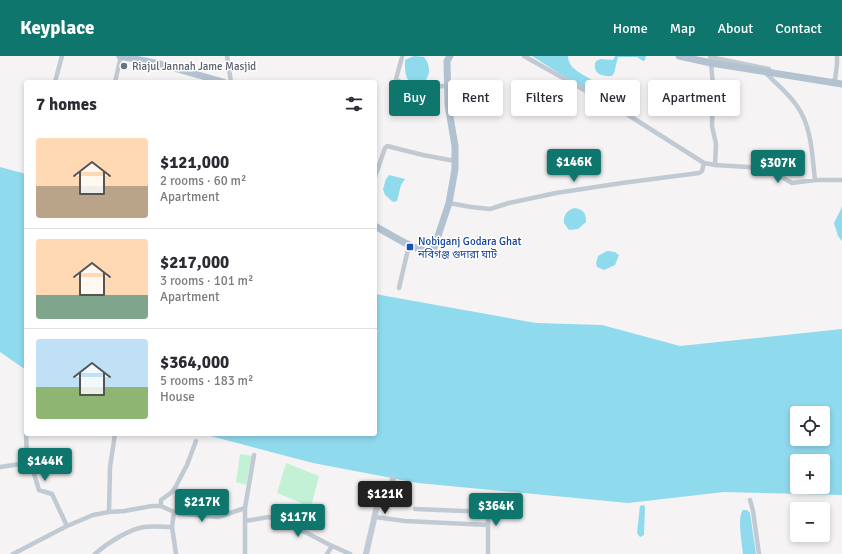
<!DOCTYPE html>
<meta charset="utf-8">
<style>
body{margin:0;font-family:Signika,"Noto Sans Bengali",sans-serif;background:#f2f2f3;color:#2b2b33;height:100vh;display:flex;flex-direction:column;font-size:15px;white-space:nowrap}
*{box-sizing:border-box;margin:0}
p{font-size:13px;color:#7c7c81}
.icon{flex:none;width:22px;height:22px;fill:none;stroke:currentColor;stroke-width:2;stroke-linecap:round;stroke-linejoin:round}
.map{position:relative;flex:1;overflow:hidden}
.sheet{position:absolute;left:24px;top:24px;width:353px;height:356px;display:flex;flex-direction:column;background:#fff;border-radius:4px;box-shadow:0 2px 6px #0003}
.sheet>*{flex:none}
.top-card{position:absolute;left:389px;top:24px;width:380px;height:36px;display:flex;gap:8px}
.fabs{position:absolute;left:790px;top:350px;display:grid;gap:8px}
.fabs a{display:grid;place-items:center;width:40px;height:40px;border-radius:4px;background:#fff;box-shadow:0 2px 6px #0003;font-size:20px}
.price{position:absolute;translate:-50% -34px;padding:0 9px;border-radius:4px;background:#0f766e;color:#fff;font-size:13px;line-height:26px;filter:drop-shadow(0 1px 2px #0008)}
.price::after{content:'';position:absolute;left:50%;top:24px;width:12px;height:9px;margin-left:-6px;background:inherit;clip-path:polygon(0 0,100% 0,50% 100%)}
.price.selected{background:#222;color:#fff}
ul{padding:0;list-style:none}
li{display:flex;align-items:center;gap:12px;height:100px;padding:0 12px}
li+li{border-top:1px solid #e1e1e2}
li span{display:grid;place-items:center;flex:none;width:112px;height:80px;border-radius:4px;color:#555}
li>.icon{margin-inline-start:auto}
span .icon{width:48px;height:48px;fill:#fffc;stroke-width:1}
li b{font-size:17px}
h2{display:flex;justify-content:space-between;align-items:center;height:48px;padding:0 12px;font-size:17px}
.pill{padding:0 14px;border-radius:4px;background:#fff;box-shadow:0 2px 6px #0003;font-size:14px;line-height:36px}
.pill.selected{background:#0f766e;color:#fff}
header{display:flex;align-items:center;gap:24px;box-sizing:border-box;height:56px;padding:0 20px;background:#0f766e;color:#fff}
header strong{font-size:19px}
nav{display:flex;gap:22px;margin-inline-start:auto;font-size:14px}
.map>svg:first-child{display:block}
</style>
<header>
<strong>Keyplace</strong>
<nav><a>Home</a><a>Map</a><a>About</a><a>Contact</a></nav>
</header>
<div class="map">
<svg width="842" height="498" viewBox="0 0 842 498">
<rect width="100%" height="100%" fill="#f5f3f3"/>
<path fill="#c3f1d5" d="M240,398L252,400L246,429L236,426Z
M286,407L319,420L311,451L277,437Z"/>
<path fill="#90daee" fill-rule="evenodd" d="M414,0L424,1C430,8 431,18 425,25L411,27C404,21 405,13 405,4Z
M532,0H568C569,18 591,18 600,32L599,37H594L565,21Z
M615,0H646L645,4L643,5L637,1H618L614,17L612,20C602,21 591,17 596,5L601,3L613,4Z
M0,111L26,118V314L0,296Z
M389,119L405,123L401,129L397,145L393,146L385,139L383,133L386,123Z
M842,151V185L838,180L834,167Z
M575,152C584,154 586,157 586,166L578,173L569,174L564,167C563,159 568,153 575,152Z
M607,195L615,196L619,199L615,209L604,214L597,211L596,207L598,200Z
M375,238L536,267L602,269L680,290L842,273V439L724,436L628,447L418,427L313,407L203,378H375ZM797,357H823V383H797ZM797,405H823V431H797Z
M644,449L645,452L644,477V479L640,481L637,477L640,450Z
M743,454H747L750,457L756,498H743C742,488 737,461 743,454Z"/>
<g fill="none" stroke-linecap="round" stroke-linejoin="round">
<path stroke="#c1cad2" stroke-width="4.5" d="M227,0L231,26
M402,1L396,23L408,31L447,30
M710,1L769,13
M765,16C775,27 788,37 797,50C812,71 812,99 815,124
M832,25L835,24L837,8V0
M55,26L62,0
M115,26L121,0
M704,107L715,109L716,88L712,70L713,31L711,6
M715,109L748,111L773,116L792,127L815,124H842
M375,121L385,92L387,90L423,99L455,105
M449,147L471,151L490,153L509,147L556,137L622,127L699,117L702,115L704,107L625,57L524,0
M399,232L409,189
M26,375L27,407L32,411L39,434L52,438L67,470
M0,411L27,407
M488,444V498
M750,444L753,455L759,498
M161,450L174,456L184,458L218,461L245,452
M415,453L488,456
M109,456L110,411L115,378
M174,456L172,471L176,498
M375,461L405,465L488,469
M245,465L269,461L309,478L328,488L350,498
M13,498L67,470L93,459L109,456L124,455L152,450H161V444L172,436L176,430L187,409L196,385
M95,498C106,488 129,473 144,471C152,470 163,471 172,471
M245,498V452L254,399
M327,498L332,490"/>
<path stroke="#c1cbd6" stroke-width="6" d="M366,498L377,450L389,441L393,422"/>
<path stroke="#b3c2d1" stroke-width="7" d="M120,0L160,8L223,26
M679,0L711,7L842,28
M375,170C386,176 420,198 431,195L434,192L449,147L455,113V90L448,49L447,5L450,0"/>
</g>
<circle fill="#6b7280" stroke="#fff" stroke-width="1.5" cx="124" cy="10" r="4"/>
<rect fill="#1a4fb4" stroke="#fff" stroke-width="1.5" x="406" y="187" width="8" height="8" rx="2"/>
<g text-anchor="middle" stroke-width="3" stroke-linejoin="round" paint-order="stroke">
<g font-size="11" fill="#5b616d" stroke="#fff" text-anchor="start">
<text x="132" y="14">Riajul Jannah Jame Masjid</text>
</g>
<g font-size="11" fill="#164399" stroke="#fff" text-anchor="start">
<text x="418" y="189">Nobiganj Godara Ghat<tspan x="418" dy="13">নবিগঞ্জ গুদারা ঘাট</tspan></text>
</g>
</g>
</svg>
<div class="fabs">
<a><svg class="icon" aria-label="locate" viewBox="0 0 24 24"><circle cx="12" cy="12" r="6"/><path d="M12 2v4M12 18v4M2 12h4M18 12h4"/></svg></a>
<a>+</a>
<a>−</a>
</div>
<b class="price" style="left:574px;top:127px">$146K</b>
<b class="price" style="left:778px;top:128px">$307K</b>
<b class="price" style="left:45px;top:426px">$144K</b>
<b class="price selected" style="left:385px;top:459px">$121K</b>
<b class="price" style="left:202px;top:467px">$217K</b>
<b class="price" style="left:496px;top:471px">$364K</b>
<b class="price" style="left:298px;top:482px">$117K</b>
<div class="top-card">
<a class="pill selected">Buy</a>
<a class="pill">Rent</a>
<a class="pill">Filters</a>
<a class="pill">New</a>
<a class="pill">Apartment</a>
</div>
<section class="sheet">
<h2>7 homes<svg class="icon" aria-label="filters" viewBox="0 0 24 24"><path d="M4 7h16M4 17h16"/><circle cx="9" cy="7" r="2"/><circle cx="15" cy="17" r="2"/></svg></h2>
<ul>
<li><span style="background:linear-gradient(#ffd9b3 60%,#b9a48a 0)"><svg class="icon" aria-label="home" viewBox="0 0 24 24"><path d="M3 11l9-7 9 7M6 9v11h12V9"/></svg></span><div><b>$121,000</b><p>2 rooms · 60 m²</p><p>Apartment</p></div></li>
<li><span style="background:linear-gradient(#ffd9b3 70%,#7fa58c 0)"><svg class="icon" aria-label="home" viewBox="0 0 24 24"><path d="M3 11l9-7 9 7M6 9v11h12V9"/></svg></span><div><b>$217,000</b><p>3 rooms · 101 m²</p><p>Apartment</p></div></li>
<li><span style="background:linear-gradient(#bfe0f5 60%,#8fb573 0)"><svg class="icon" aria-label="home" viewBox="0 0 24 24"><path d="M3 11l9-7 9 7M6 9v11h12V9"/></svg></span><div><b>$364,000</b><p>5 rooms · 183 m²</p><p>House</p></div></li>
</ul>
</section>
</div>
